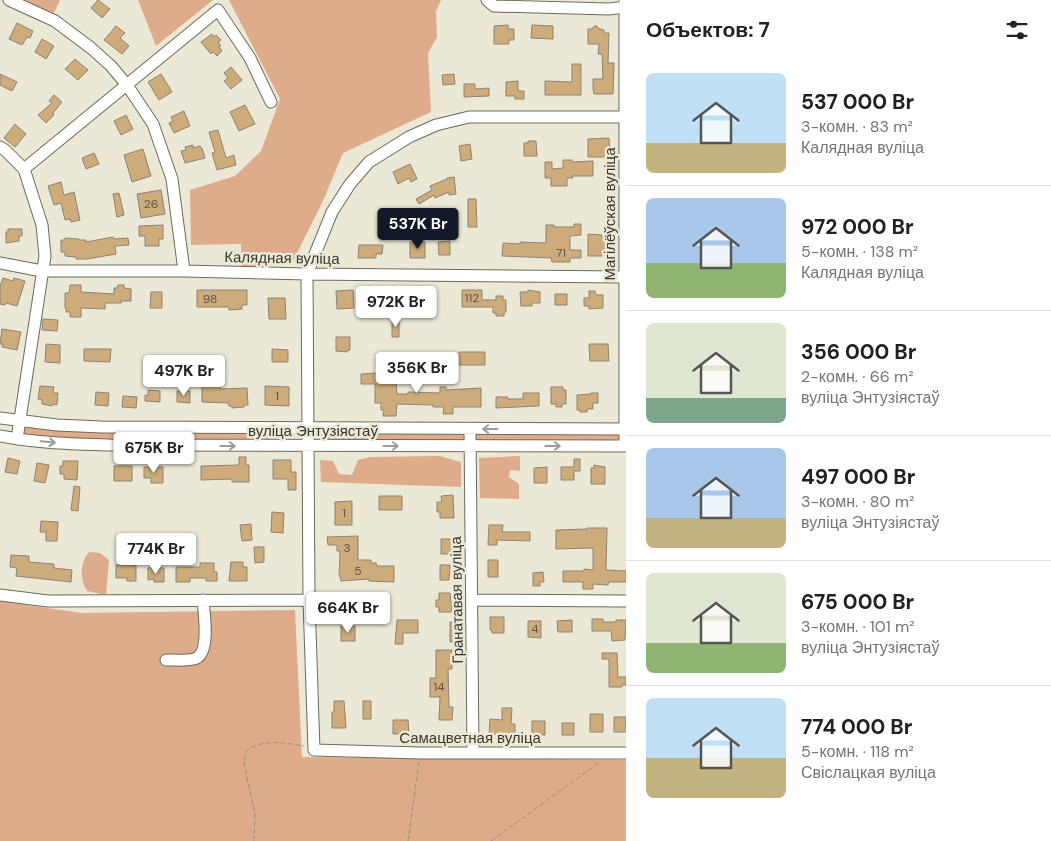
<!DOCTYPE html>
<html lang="ru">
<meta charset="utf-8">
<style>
body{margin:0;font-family:"DM Sans",sans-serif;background:#f2f2f2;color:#202124;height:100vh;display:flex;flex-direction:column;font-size:19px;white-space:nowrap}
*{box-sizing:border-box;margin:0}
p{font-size:16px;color:#757577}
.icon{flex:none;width:28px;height:28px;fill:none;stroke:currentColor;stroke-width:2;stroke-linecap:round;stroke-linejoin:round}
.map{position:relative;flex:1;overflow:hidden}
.drawer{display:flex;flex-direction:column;background:#fff;width:425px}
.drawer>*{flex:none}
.price{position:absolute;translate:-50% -42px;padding:0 11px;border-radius:5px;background:#fff;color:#222;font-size:16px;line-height:32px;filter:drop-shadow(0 1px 2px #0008)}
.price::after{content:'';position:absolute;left:50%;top:30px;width:15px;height:11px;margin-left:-8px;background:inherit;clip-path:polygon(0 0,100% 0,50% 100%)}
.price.on{background:#111827;color:#fff}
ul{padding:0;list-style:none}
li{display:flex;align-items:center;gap:15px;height:125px;padding:0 20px}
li+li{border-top:1px solid #e0e0e0}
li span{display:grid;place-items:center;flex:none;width:140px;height:100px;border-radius:8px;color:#555}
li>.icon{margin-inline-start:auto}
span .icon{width:60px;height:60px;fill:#fffc;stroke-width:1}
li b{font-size:21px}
h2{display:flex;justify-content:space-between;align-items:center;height:60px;padding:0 20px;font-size:21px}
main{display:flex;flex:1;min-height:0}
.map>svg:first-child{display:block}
</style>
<main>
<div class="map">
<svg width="626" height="841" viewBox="0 0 626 841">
<rect width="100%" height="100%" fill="#ebe8d6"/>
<path fill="#deab8b" d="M18,0H60L54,13Z
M138,0H213L156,46Z
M229,0H441L436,12L437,37L428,53L431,112L343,153L322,203L292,263L242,267L241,244L191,245L190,190L235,176L261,151L280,99Z
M24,427L53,430L276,433V442C192,441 107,443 23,435Z
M318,432L464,433V442L318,440L315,437Z
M475,433H618L620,437L618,441L475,442Z
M440,456L461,462V487L321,482L320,460L333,461L339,474L352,475L358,460L370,457Z
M520,456V471L510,470L509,477L519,484V499L480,498L479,458Z
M89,552L100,553L109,560L106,595L87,591C79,578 80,563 89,552Z
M0,601L81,613L295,610L302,757L626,760V841H0Z"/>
<path fill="#cdab7b" stroke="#8d8375" d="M98,0L110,9L102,18L91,8Z
M17,23L33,31L30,38L27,37L22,45L9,39Z
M508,25V29H514V40H509V44H494V26Z
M532,25L553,26V39L531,38Z
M116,26L125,33L120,38L129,46L122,54L104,40Z
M594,26H597L599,29L604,30V33H609L608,63H614L613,94H594L593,89V79H603L602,54H598L599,44H588V29H592Z
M212,34L214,37L216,35L221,40L218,42L221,46L219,47L222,51L217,56L213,52L211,54L201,42Z
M42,39L54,46L46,59L35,52Z
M75,59L88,70L78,80L65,69Z
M572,64H581V95H545V81L572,82Z
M231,67L242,80L231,89L224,81L228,78L224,73Z
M0,74L17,82L12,91L0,85Z
M161,74L172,92L159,100L148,82Z
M454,74L455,84L443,85L442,75Z
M518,81V91H524V99H515V96H506V82Z
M464,84H475V89L489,88V96L464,97Z
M54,95L62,102L53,113L54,115L46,123L38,115L52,103L49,101Z
M245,105L255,124L239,131L230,112Z
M184,111L190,126L174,133L169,123L173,121L171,117Z
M126,115L133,129L121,135L114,121Z
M15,124L26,134L15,147L4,138Z
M218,130L226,158L234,155L236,165L217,170L212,153L215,152L209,132Z
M609,138L610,157H588V139Z
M528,141H536L537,156H524V143H528Z
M470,144L472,159L461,161L459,146Z
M193,145V148L200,146L202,148L205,158L185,163L181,151L186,150L185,147Z
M143,149L151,176L132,182L124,155Z
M94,153L99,164L86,169L82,158Z
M563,160H572V162L593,161V176H572L573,178H567V186H551V178H545V162H552V169L563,168Z
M410,164L417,179L411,182L409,178L398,184L393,172Z
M454,177L456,194L449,195V192L435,198L434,195L419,204L416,199L432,190L430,186L447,179V178Z
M61,182L64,195L74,192L80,220L71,222L70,219L65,220L61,203L54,205L48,186Z
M161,190L165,214L141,218L137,194Z
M119,193L124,215L117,217L113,194Z
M468,199H476L477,227H468Z
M574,224H581V235L570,236V250H581V258H570V262H552L551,258L502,256L503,243L520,244V242L546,243V225H554V227H574Z
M163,225V239H159V246H145V236H139V226Z
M8,229H22V236H19V241L6,243V232H8Z
M588,234L602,235V238H605L604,252H602V256H588Z
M113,237L114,239L128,238L129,245L115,246L116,254L87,259H76V257L65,256V252H61V240H65V238L79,239V240H86V242Z
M450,241V255H439L438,242Z
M410,242H425V258H410Z
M359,245H383L382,254H376V258H358Z
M3,278L13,281L14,278L25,281L17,306L6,303L5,305L0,304V286Z
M70,285H81V292L114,294V288H117L118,285H124V288L131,289V301H121V303H105V309L81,308V317H70V312H66V308H65V293H69Z
M197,290H247V305H242V309L229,310V307H197Z
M353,290L354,308L337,309L336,291Z
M407,290H419L420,298H422V304H420V307H416V309H411V307H396V310H389V306H381V291L407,292Z
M462,290H482V300H496V296H503V300H506V312H504V316H496V313H493V307H462Z
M528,290L540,292V303H532V306H521L520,292H528Z
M589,291H595L596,295H603V308L589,309V306H584V298H589Z
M151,292H162V308H150Z
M555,294H567V305H555Z
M268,298H285L286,319H269Z
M392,318H399V337H392Z
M43,319L58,320L57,331L42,330Z
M2,329L21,332L17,350L2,347L3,344H0Z
M336,337H350V350H347V352L336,351Z
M46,344L60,345V363L45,362Z
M589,344H608L609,361H590Z
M84,349H111L110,362L84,361Z
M272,349L288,350V362H272Z
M459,352H485V365H459Z
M377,367H395L397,394H408V392L440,393V387H446V390L481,388V407H453V414H443L444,407H433V405L397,404L396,416H383L384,410H381V403H375V384H361V374L377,373Z
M202,384H220V389L247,388L248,405H244V407L232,408V406H229L228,403L202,402Z
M40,386L54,387L53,393H58L57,405L53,404L52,406L42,404V400L38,399Z
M265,386L289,387V406L265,405Z
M551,387H563V390H566V404H562V407H556V404H551Z
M148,390L160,391V402L145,401V395H148Z
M177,391H190V403L177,402Z
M96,392L109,393L108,406L95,405Z
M523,393H539V406L496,408V397H508V399H523Z
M591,393H598V403H593V409H587V412H580V410H577V395L591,394Z
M123,396L137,397L136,408L122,407Z
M239,457H246V465H249V482H232V479L201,480V466L239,465Z
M8,458L20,461L17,474L5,472Z
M574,459H580V471H574V480H561V467H574Z
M273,460H291V472H296V490H288V479H273Z
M63,461H78L77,480L64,479V474H60V466H63Z
M37,463L49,465L45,483L34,481Z
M594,465L605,467V484H591V468H594Z
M114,466H132V481H114Z
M144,467H163V483H151V478H144Z
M547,467V483H534V468Z
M74,486L80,487L78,511L71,510Z
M453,495L454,518H440V512H437V502H442L441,496Z
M379,496H402V510H379Z
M352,501V525H335V502Z
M272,512L284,513L283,533L271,532Z
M41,521L58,522L57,541H46V532H40Z
M251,524L252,540L242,541L240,525Z
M489,525H503L502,532H530V541L497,540V545H488Z
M587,528H607L606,570L626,571V582H609L608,585L593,584V589H583V582H563V571H584V569L593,570V548L556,549V530L587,529Z
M358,536V560H371V563H376L377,566H394V582L369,581V579L341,581L340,576H339L340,551H337V545H328L327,537Z
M441,539H453L452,554H441Z
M254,547H264V562L255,563Z
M11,555L29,556V562L54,564V568L72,570L71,582L16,576L17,568L10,567Z
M488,560H498V577H488Z
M231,562H243V567H247V581H229Z
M200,563H214V572H217V581H206V578H190V582H176V567H200Z
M116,565H136V581H127V578H116Z
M440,565H450L449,580H440Z
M148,568H164V582H154V579L148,580Z
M543,572L544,582H540V586H533V573Z
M439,593H450L452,612H439V607H436V600H439Z
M336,594H348V606L336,607Z
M490,617H504V633H492V630H490Z
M592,619H603V622H616V620H626L625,640L612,641L611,631H592Z
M397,620H418V633H403V644H395Z
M572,620V632H558L557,621Z
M528,621H541V638L528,637Z
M450,622H462L463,642H450Z
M341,626H355V641H341Z
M436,650H452V669H448L449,707H453L452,720H439L440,697H430V678H436Z
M602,653H617L618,677H626V685H622V687H609V659H602Z
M334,701H344L346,728H332V712H334Z
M363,701H371V719H363Z
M502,708H512L511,724H515V737H506V735L489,734L490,719L502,720Z
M590,714H603V732H590Z
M614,717H626V732H614Z
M393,720H408L409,734H393Z
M532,721H545V735H532Z
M562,723H574V735H562Z"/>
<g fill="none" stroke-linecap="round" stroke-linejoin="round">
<g stroke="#6d6a5a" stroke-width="13">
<path id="minor" d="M9,0L55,21L91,48L111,66L127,85L153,124L172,179L184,271
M487,0L494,6L609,9L626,7
M626,117H469L436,125L409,137L369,162L350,184L332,212L307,274L309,600L314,750L420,753H626
M0,147L5,150L24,169L42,225L45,256L17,439
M24,169L218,10L250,58L271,102
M0,263L42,271H184L307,274L625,277
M0,418L57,425L102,427L626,429
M470,429L473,753
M0,436C36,443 72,444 109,445L626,446
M625,446V0
M0,595L48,601L309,600
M472,600L626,601
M166,660C175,660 185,661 194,659C211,655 204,614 203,600"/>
</g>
<path stroke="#959286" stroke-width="1" stroke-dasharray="5 2.5" stroke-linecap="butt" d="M254,841L255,815L244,763L246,751C263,738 284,743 304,746
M408,841L419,762
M491,841L600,762"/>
<use href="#minor" stroke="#fff" stroke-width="11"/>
</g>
<defs><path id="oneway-shaft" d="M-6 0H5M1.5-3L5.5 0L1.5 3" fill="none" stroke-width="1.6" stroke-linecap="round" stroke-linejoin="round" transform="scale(1.25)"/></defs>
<g stroke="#9c9b98">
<use href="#oneway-shaft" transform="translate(490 429) rotate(-180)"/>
<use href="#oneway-shaft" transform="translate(48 442) rotate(5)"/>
<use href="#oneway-shaft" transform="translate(228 446)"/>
<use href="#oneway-shaft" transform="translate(391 446)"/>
<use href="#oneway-shaft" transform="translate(553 446)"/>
</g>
<g text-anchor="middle" stroke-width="5" stroke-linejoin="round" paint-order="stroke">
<g font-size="12" fill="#5e5443">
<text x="151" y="208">26</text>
<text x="561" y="257">71</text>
<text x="472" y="302">112</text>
<text x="210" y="303">98</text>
<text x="277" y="400">1</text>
<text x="344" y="517">1</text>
<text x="347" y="552">3</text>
<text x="358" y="575">5</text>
<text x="535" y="633">4</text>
<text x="439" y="691">14</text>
</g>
<g font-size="15" fill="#393730" stroke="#ebe8d6">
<text transform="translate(610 214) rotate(-90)" y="5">Магілёўская вуліца</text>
<text transform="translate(282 258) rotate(1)" y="5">Калядная вуліца</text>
<text x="313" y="436">вуліца Энтузіястаў</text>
<text transform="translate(457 600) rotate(-91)" y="5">Гранатавая вуліца</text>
<text x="470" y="743">Самацветная вуліца</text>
</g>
</g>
</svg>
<b class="price on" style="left:418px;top:250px">537K Br</b>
<b class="price" style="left:396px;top:328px">972K Br</b>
<b class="price" style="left:417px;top:394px">356K Br</b>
<b class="price" style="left:184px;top:397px">497K Br</b>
<b class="price" style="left:154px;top:474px">675K Br</b>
<b class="price" style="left:156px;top:575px">774K Br</b>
<b class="price" style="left:348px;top:634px">664K Br</b>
</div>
<section class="drawer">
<h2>Объектов: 7<svg class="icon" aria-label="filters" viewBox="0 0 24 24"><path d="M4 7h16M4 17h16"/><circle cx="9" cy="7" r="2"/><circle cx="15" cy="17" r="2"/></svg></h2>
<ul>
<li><span style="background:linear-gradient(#bfe0f5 70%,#c2b280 0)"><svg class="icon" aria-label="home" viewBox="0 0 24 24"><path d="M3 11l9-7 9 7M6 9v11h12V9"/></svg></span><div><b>537 000 Br</b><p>3-комн. · 83 m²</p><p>Калядная вуліца</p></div></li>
<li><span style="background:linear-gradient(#a9c7e8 65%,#8fb573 0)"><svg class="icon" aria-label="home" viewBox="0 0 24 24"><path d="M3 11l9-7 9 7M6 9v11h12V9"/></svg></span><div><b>972 000 Br</b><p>5-комн. · 138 m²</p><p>Калядная вуліца</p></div></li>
<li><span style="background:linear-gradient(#dfe7d0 75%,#7fa58c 0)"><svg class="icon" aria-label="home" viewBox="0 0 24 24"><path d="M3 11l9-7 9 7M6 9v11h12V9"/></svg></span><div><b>356 000 Br</b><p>2-комн. · 66 m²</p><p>вуліца Энтузіястаў</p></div></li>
<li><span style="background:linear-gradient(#a9c7e8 70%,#c2b280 0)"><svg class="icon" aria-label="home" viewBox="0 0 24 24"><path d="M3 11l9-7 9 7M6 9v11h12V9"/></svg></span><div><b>497 000 Br</b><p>3-комн. · 80 m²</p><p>вуліца Энтузіястаў</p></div></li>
<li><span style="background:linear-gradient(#dfe7d0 70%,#8fb573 0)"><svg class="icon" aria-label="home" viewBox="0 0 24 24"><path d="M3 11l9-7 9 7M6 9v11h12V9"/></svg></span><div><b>675 000 Br</b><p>3-комн. · 101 m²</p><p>вуліца Энтузіястаў</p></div></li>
<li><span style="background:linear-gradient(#bfe0f5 60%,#c2b280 0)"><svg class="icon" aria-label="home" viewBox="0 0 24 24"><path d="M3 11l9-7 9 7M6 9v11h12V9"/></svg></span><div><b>774 000 Br</b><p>5-комн. · 118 m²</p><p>Свіслацкая вуліца</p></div></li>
</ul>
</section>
</main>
